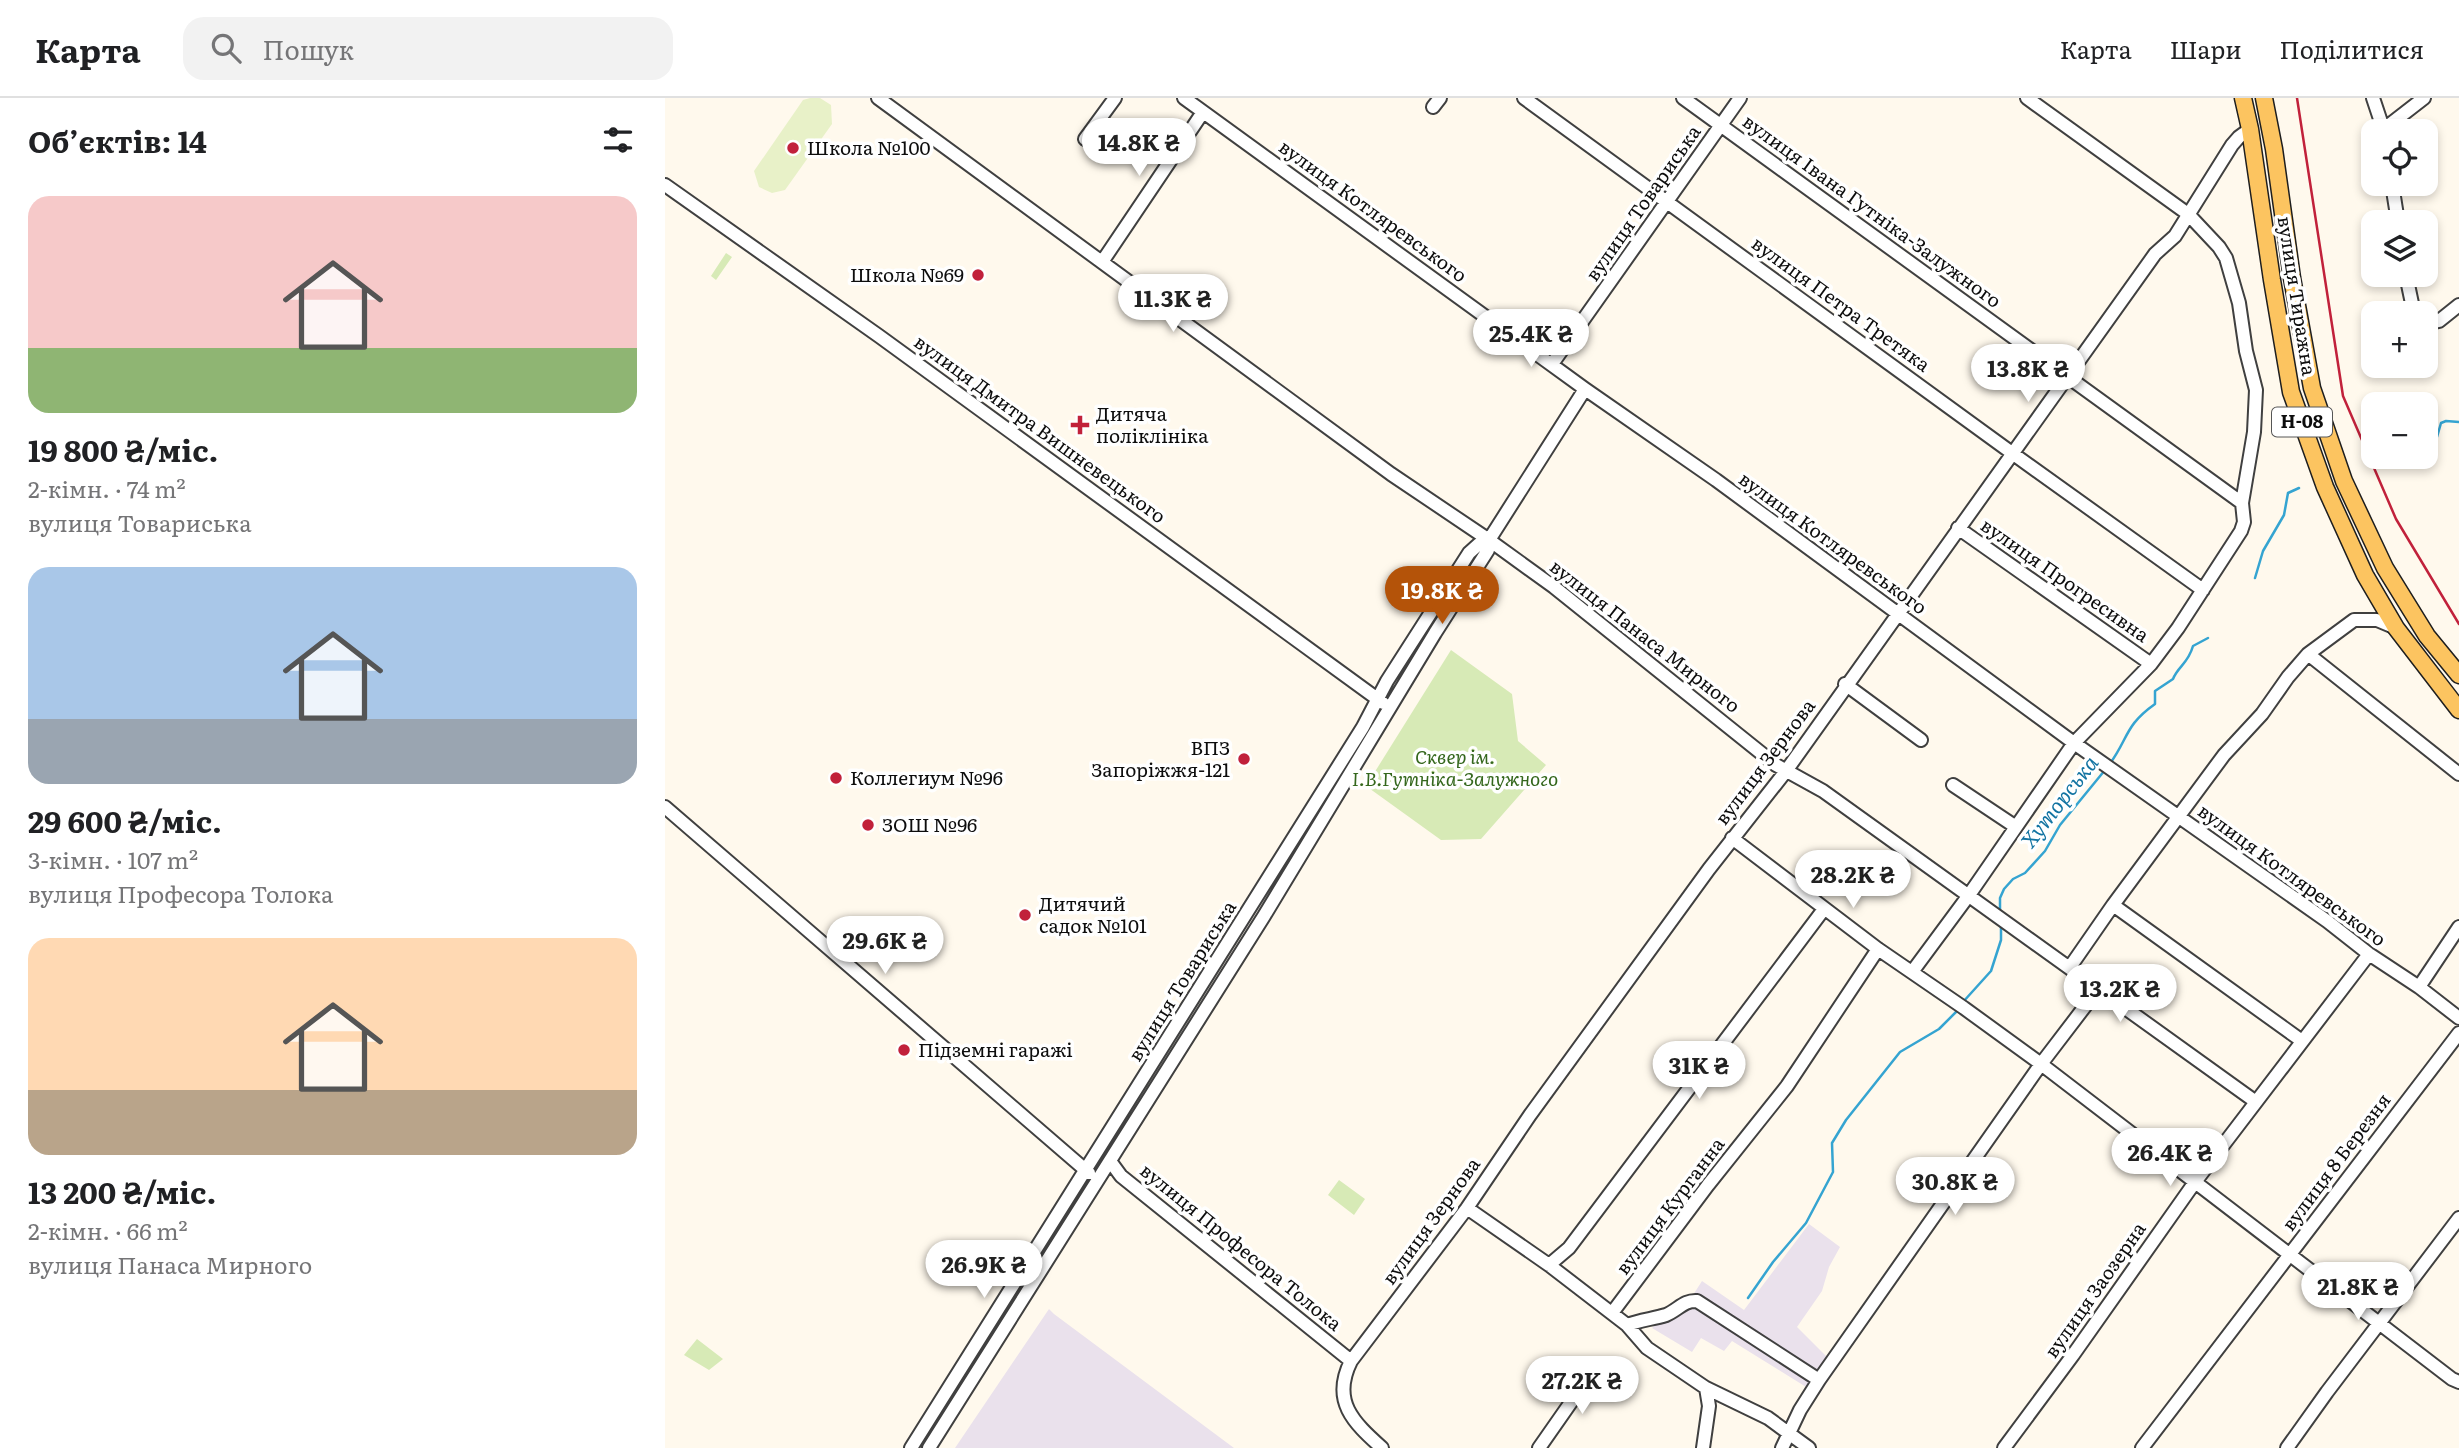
<!DOCTYPE html>
<html lang="uk">
<meta charset="utf-8">
<style>
body{margin:0;font-family:Literata,serif;background:#f2f2f2;color:#202124;height:100vh;display:flex;flex-direction:column;font-size:26px;white-space:nowrap}
*{box-sizing:border-box;margin:0}
p{font-size:23px;color:#757577}
.icon{flex:none;width:38px;height:38px;fill:none;stroke:currentColor;stroke-width:2;stroke-linecap:round;stroke-linejoin:round}
.map{position:relative;flex:1;overflow:hidden}
.drawer{display:flex;flex-direction:column;background:#fff;width:665px}
.drawer>*{flex:none}
.fabs{position:absolute;left:1696px;top:21px;display:grid;gap:14px}
.fabs a{display:grid;place-items:center;width:77px;height:77px;border-radius:14px;background:#fff;box-shadow:0 4px 10px #0003;font-size:35px}
.price{position:absolute;translate:-50% -60px;padding:0 16px;border-radius:24px;background:#fff;color:#222;font-size:23px;line-height:46px;filter:drop-shadow(0 2px 4px #0008)}
.price::after{content:'';position:absolute;left:50%;top:42px;width:21px;height:16px;margin-left:-10px;background:inherit;clip-path:polygon(0 0,100% 0,50% 100%)}
.price.active{background:#b45309;color:#fff}
ul{padding:0;list-style:none}
li{display:grid;align-content:center;gap:14px;height:371px;padding:0 28px}
li span{display:grid;place-items:center;height:217px;border-radius:21px;color:#555}
li>.icon{margin-inline-start:auto}
span .icon{width:126px;height:126px;fill:#fffc;stroke-width:1}
li b{font-size:30px}
h2{display:flex;justify-content:space-between;align-items:center;height:84px;padding:0 28px;font-size:30px}
header{display:flex;align-items:center;gap:42px;box-sizing:border-box;height:98px;padding:0 35px;background:#fff;border-bottom:2px solid #e0e0e0}
header strong{font-size:33px}
nav{display:flex;gap:38px;margin-inline-start:auto;font-size:24px}
.search{width:490px;height:63px;background:#f2f2f2;display:flex;align-items:center;gap:18px;box-sizing:border-box;padding:0 24px;border-radius:21px;color:#757577;font-size:26px}
main{display:flex;flex:1;min-height:0}
.map>svg:first-child{display:block}
</style>
<header>
<strong>Карта</strong>
<div class="search"><svg class="icon" aria-label="search" viewBox="0 0 24 24"><circle cx="10" cy="10" r="6"/><path d="M15 15l6 6"/></svg>Пошук</div>
<nav><a>Карта</a><a>Шари</a><a>Поділитися</a></nav>
</header>
<main>
<section class="drawer">
<h2>Об’єктів: 14<svg class="icon" aria-label="filters" viewBox="0 0 24 24"><path d="M4 7h16M4 17h16"/><circle cx="9" cy="7" r="2"/><circle cx="15" cy="17" r="2"/></svg></h2>
<ul>
<li><span style="background:linear-gradient(#f6c9c9 70%,#8fb573 0)"><svg class="icon" aria-label="home" viewBox="0 0 24 24"><path d="M3 11l9-7 9 7M6 9v11h12V9"/></svg></span><div><b>19 800 ₴/міс.</b><p>2-кімн. · 74 m²</p><p>вулиця Товариська</p></div></li>
<li><span style="background:linear-gradient(#a9c7e8 70%,#9aa5b1 0)"><svg class="icon" aria-label="home" viewBox="0 0 24 24"><path d="M3 11l9-7 9 7M6 9v11h12V9"/></svg></span><div><b>29 600 ₴/міс.</b><p>3-кімн. · 107 m²</p><p>вулиця Професора Толока</p></div></li>
<li><span style="background:linear-gradient(#ffd9b3 70%,#b9a48a 0)"><svg class="icon" aria-label="home" viewBox="0 0 24 24"><path d="M3 11l9-7 9 7M6 9v11h12V9"/></svg></span><div><b>13 200 ₴/міс.</b><p>2-кімн. · 66 m²</p><p>вулиця Панаса Мирного</p></div></li>
</ul>
</section>
<div class="map">
<svg width="1794" height="1350" viewBox="0 0 1794 1350">
<rect width="100%" height="100%" fill="#fff9ed"/>
<path fill="#eae1ec" d="M1144,1126L1175,1149L1164,1169L1157,1193L1132,1229L1172,1269L1154,1297L1067,1243L1059,1253L1036,1240L1027,1254L987,1230L996,1221L1021,1208L1037,1183L1079,1212Z
M384,1211L389,1216L569,1350H290Z"/>
<path fill="#d7eab6" d="M61,155L67,159L51,182L46,178Z
M786,552L847,596L853,643L881,667L816,741L776,742L701,688Z
M674,1082L700,1101L689,1117L663,1097Z
M32,1241L58,1261L44,1272L19,1257Z"/>
<path fill="#e8f1c8" d="M145,0H155L166,7L167,26L120,92L107,95L94,89L89,73L138,2Z"/>
<g fill="none" stroke-linecap="round" stroke-linejoin="round">
<path stroke="#35a4d1" stroke-width="2.5" d="M1760,342L1772,339L1776,325L1781,323L1794,324
M1590,480L1598,453L1619,417L1623,395L1634,390
M1444,667C1464,640 1459,628 1490,606V593L1508,581C1513,568 1523,566 1528,548L1543,540
M1335,815V800L1339,791L1348,781L1360,775L1380,753L1395,727L1440,672
M1298,904L1326,873L1336,842V828
M1083,1200L1108,1164L1141,1125L1168,1074L1167,1045L1181,1022L1235,954L1274,931L1293,912"/>
<g stroke="#404040" stroke-width="16">
<path id="minor" d="M213,0L726,376L824,442L889,489L1111,667L1158,693L1591,1004
M519,0L920,291L1051,382L1409,645L1662,823L1704,856L1754,889L1794,920
M859,0L1347,355L1538,492
M1018,0L1577,405
M1708,0L1719,33
M768,9L775,0
M1719,31L1759,0
M420,41L450,0
M1727,86L1733,124
M0,87L214,238L718,605
M437,164L538,14
M1741,177L1749,215
M1760,226L1774,223L1794,207
M887,266L1075,0
M1293,430L1486,566
M1643,556L1794,676
M1180,586L1256,642
M1288,687L1351,729
M0,709L424,1075
M1067,740L1213,851L1299,910L1376,966L1787,1281L1794,1284
M1448,807L1559,657L1597,616L1623,579L1643,556L1689,522H1712L1731,530
M1405,869L1448,807L1637,943
M1247,874L1304,797L1409,645L1486,566L1513,530L1576,433L1579,424L1577,405L1589,334L1591,292L1581,253L1574,205L1561,160L1554,149L1523,116L1362,0
M1754,889L1794,829
M445,1063L456,1078L686,1263
M802,1110L884,1167L962,1227C975,1222 988,1221 1001,1217C1013,1212 1019,1202 1032,1203L1154,1282
M884,1167L904,1150L1159,811
M947,1215L1043,1087L1122,988L1213,851
M962,1227L982,1250L1013,1271L1041,1290L1103,1320L1144,1350
M246,1350L698,629L722,583L804,455L814,446L824,442
M264,1350L599,818L770,535L823,452L824,442L920,291
M717,1350C688,1324 666,1303 686,1263L802,1110L865,1017L1044,771L1121,673L1490,156L1510,138L1567,47L1574,39L1585,31
M874,1350L932,1267
M1038,1350L1044,1308L1041,1290
M1117,1350L1135,1312L1154,1282L1376,966L1434,890
M1339,1350L1408,1257L1530,1084L1704,856
M1477,1350L1794,935
M1622,1350L1662,1294L1794,1120"/>
</g>
<g stroke="#1e1e1e" stroke-width="19">
<path id="major" d="M1578,0L1585,31L1607,182L1626,294L1660,389L1700,477L1731,530L1794,612
M1599,0L1609,51L1627,180L1647,290L1679,383L1720,470L1762,538L1794,577"/>
</g>
<use href="#minor" stroke="#fff" stroke-width="12"/>
<use href="#major" stroke="#fcc460" stroke-width="16"/>
<path stroke="#c1213b" stroke-width="2.5" d="M1632,0L1678,298L1731,421L1794,526"/>
</g>
<g fill="#c1213b" stroke="#fff" stroke-width="2.5">
<circle cx="128" cy="50" r="7"/>
<circle cx="313" cy="177" r="7"/>
<path d="M411.5 316.5h7v7h7v7h-7v7h-7v-7h-7v-7h7z"/>
<circle cx="579" cy="661" r="7"/>
<circle cx="171" cy="680" r="7"/>
<circle cx="203" cy="727" r="7"/>
<circle cx="360" cy="817" r="7"/>
<circle cx="239" cy="952" r="7"/>
</g>
<g text-anchor="middle" stroke-width="7" stroke-linejoin="round" paint-order="stroke">
<rect fill="#fff" stroke="#565656" stroke-width="2" x="1607" y="309.5" width="60" height="29" rx="5"/>
<g font-size="18" font-weight="bold" fill="#0d0d0d">
<text x="1637" y="330">Н-08</text>
</g>
<g font-size="19" fill="#0d0d0d" stroke="#fff" text-anchor="start">
<text x="142" y="57">Школа №100</text>
<text x="299" y="184" text-anchor="end">Школа №69</text>
<text x="431" y="323">Дитяча<tspan x="431" dy="22">поліклініка</tspan></text>
<text x="565" y="657" text-anchor="end">ВПЗ<tspan x="565" dy="22">Запоріжжя-121</tspan></text>
<text x="185" y="687">Коллегиум №96</text>
<text x="217" y="734">ЗОШ №96</text>
<text x="374" y="813">Дитячий<tspan x="374" dy="22">садок №101</tspan></text>
<text x="253" y="959">Підземні гаражі</text>
</g>
<g font-size="19" fill="#0d0d0d" stroke="#fff">
<text transform="translate(978 105) rotate(-55)" y="7">вулиця Товариська</text>
<text transform="translate(708 113) rotate(36)" y="7">вулиця Котляревського</text>
<text transform="translate(1207 113) rotate(36)" y="7">вулиця Івана Гутніка-Залужного</text>
<text transform="translate(1632 198) rotate(81)" y="7">вулиця Тиражна</text>
<text transform="translate(1176 206) rotate(36)" y="7">вулиця Петра Третяка</text>
<text transform="translate(375 331) rotate(36)" y="7">вулиця Дмитра Вишневецького</text>
<text transform="translate(1168 445) rotate(36)" y="7">вулиця Котляревського</text>
<text transform="translate(1400 482) rotate(35)" y="7">вулиця Прогресивна</text>
<text transform="translate(980 538) rotate(38)" y="7">вулиця Панаса Мирного</text>
<text transform="translate(1100 664) rotate(-53)" y="7">вулиця Зернова</text>
<text transform="translate(1627 777) rotate(36)" y="7">вулиця Котляревського</text>
<text transform="translate(517 883) rotate(-58)" y="7">вулиця Товариська</text>
<text transform="translate(1671 1064) rotate(-53)" y="7">вулиця 8 Березня</text>
<text transform="translate(1005 1108) rotate(-53)" y="7">вулиця Курганна</text>
<text transform="translate(766 1123) rotate(-54)" y="7">вулиця Зернова</text>
<text transform="translate(576 1149) rotate(39)" y="7">вулиця Професора Толока</text>
<text transform="translate(1430 1192) rotate(-55)" y="7">вулиця Заозерна</text>
</g>
<g font-size="19" font-style="italic" fill="#34671c" stroke="#fff">
<text x="790" y="666">Сквер ім.<tspan x="790" dy="22">І.В.Гутніка-Залужного</tspan></text>
</g>
<g font-size="21" font-style="italic" fill="#1374a2" stroke="#fff">
<text transform="translate(1395 704) rotate(-52)" y="7">Хуторська</text>
</g>
</g>
</svg>
<div class="fabs">
<a><svg class="icon" aria-label="locate" viewBox="0 0 24 24"><circle cx="12" cy="12" r="6"/><path d="M12 2v4M12 18v4M2 12h4M18 12h4"/></svg></a>
<a><svg class="icon" aria-label="layers" viewBox="0 0 24 24"><path d="M12 4l9 5-9 5-9-5zM3 14l9 5 9-5"/></svg></a>
<a>+</a>
<a>−</a>
</div>
<b class="price" style="left:474px;top:80px">14.8K ₴</b>
<b class="price" style="left:508px;top:236px">11.3K ₴</b>
<b class="price" style="left:866px;top:271px">25.4K ₴</b>
<b class="price" style="left:1363px;top:306px">13.8K ₴</b>
<b class="price active" style="left:777px;top:528px">19.8K ₴</b>
<b class="price" style="left:1188px;top:812px">28.2K ₴</b>
<b class="price" style="left:220px;top:878px">29.6K ₴</b>
<b class="price" style="left:1455px;top:926px">13.2K ₴</b>
<b class="price" style="left:1034px;top:1003px">31K ₴</b>
<b class="price" style="left:1505px;top:1090px">26.4K ₴</b>
<b class="price" style="left:1290px;top:1119px">30.8K ₴</b>
<b class="price" style="left:319px;top:1202px">26.9K ₴</b>
<b class="price" style="left:1693px;top:1224px">21.8K ₴</b>
<b class="price" style="left:917px;top:1318px">27.2K ₴</b>
</div>
</main>
